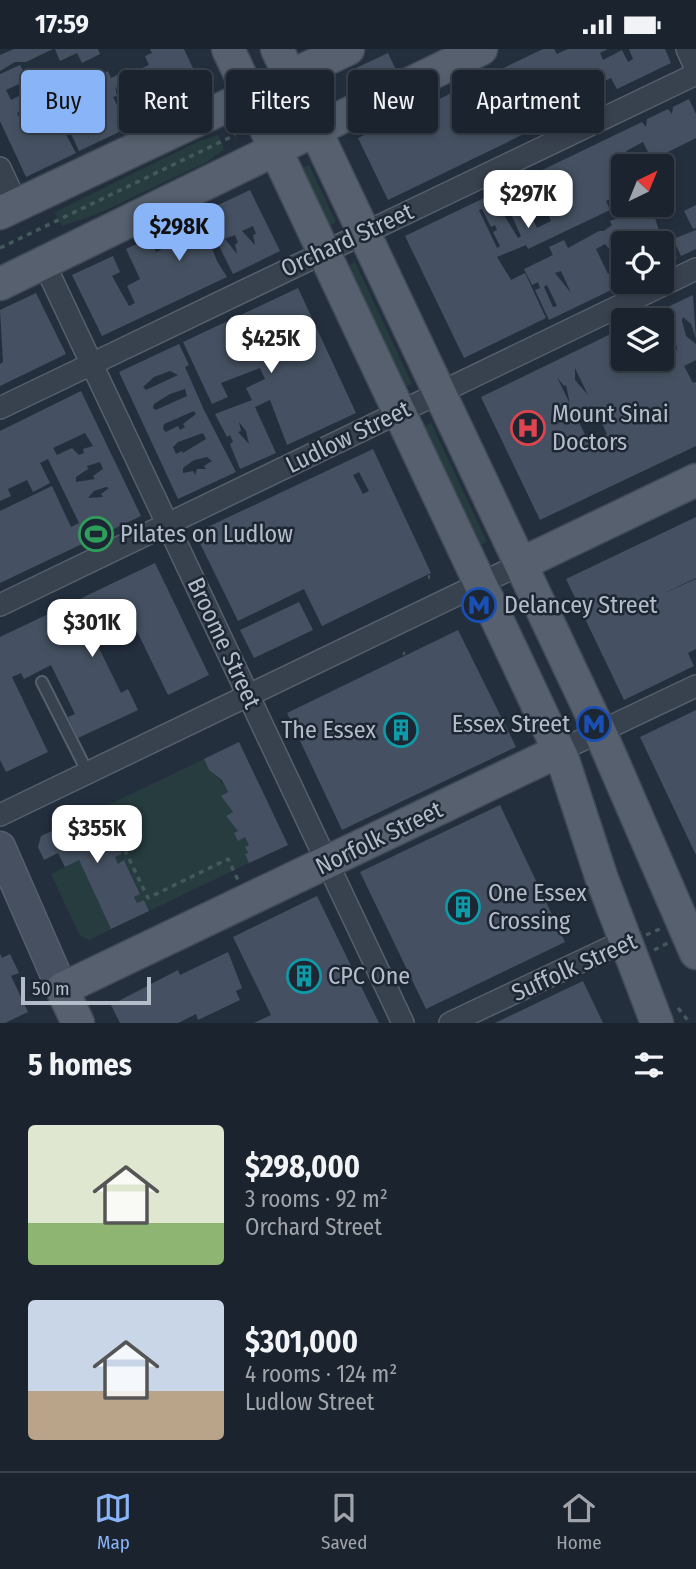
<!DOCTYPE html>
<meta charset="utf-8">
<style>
body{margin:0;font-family:"Fira Sans Condensed",sans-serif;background:#282f3a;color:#f1f3f6;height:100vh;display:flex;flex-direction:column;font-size:26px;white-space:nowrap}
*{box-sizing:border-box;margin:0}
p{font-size:23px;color:#a0a4aa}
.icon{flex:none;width:38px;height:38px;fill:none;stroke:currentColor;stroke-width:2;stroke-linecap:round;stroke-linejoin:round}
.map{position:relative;height:974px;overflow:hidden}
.side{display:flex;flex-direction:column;background:#1b232e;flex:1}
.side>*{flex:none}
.top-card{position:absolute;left:21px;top:21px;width:654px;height:63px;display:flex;gap:14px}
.needle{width:46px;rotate:43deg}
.controls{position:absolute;left:611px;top:105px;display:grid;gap:14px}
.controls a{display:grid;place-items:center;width:63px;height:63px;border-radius:7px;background:#1b232e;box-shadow:0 4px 10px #0003,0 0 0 2px #39404a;font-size:35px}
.scale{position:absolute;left:21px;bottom:18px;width:130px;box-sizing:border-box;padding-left:7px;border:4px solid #b4bcc9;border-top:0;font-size:19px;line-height:24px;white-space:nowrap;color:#b4bcc9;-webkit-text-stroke:5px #1d2633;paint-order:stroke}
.price{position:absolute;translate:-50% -60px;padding:0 16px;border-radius:14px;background:#fff;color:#222;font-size:23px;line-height:46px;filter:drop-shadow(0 2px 4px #0008)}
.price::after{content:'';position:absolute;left:50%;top:42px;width:21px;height:16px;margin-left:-10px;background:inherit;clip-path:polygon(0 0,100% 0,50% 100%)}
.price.active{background:#8ab4f8;color:#111}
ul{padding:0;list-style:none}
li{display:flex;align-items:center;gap:21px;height:175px;padding:0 28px}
li span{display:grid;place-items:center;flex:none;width:196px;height:140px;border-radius:7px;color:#555}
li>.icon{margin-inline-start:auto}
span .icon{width:84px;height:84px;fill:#fffc;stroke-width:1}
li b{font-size:30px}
h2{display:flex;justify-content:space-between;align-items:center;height:84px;padding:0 28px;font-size:30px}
.pill{padding:0 24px;border-radius:7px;background:#1b232e;box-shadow:0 4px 10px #0003,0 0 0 2px #39404a;font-size:24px;line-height:63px}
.pill.active{background:#8ab4f8;color:#111}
.status{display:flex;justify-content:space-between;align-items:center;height:49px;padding:0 35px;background:#1b232e;direction:ltr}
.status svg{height:19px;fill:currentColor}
.tab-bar{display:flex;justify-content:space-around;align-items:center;height:98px;border-top:2px solid #39404a;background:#1b232e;font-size:19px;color:#a0a4aa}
.tab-bar a{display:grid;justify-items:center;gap:4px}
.tab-bar .active{color:#8ab4f8}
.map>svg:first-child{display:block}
</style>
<div class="status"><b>17:59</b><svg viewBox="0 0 49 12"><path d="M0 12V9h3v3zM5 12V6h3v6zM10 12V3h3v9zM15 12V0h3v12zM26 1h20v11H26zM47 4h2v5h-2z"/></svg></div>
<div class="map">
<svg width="696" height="974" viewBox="0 0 696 974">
<rect width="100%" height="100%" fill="#242f3e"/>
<path fill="#263c3f" d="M218,86L224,100L207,113L95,166L62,177L55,163L197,93Z
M309,116L336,173L329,177L302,119Z
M355,213L412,335L405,338L348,217Z
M431,374L487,493L480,496L424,377Z
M204,710C211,725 220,727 228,743L221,747L233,763L226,767L238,782L234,784L238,791L245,788L249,796L245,798L248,804L245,805L249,814L149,862L144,851L137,854L134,848L140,844L125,812L118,815L115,808L121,805L100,760Z
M79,811L111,880L90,891L80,887L51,825Z"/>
<path fill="#455162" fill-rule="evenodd" d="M14,0H53L26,13H15L0,22V6Z
M55,0H98L100,5L82,14L77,4L60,12Z
M150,0H184L204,43L79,102L51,42L69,33L76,47L94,38L90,31L108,22L111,29L129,20L131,24L149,16L145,7L152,4ZM115,37L127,62L120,54L117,56L113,48L117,47Z
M543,0H554L557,5L568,0H608L600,4L603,11L622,1L628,13L633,10L629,0H665L671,14L617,40L611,29L576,46L582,57L388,151L358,89Z
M388,4L395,19L363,34L356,19Z
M20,16L28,31L6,41L11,51L29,42L28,31L51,20L58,35L39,44L45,57L25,66L23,61L17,64L22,74L52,60L76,104L26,128L0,72V25Z
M689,50L696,65V89L652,111L643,93L626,102L634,117H623V144L606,152L610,161L528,200L526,196L497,208L511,231L525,224L546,269L464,309L405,187L642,73L646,78L647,70L668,60L672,65L673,58ZM504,150L521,187L518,189L504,166L507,164L501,152ZM543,154L551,172L537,179L529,161ZM482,160L491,178L495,176L497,181L493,183L500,197L497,199L479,161Z
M250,141L280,202L233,225L216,191L210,193L208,189L217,212L227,228L102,287L72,226L113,207L120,223L112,227L129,257L135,254L127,237L140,230L126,200L143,192L145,195L151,192L156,203L168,197L161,183ZM253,177L256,185L253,186L255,196L242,182ZM235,186L238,194L235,195L237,205L225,190Z
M651,156L661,188L670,195L677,209L662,217V194H643L641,190L638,194H623V199L620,193L617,195L623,207V233H628L549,271L535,241L540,239L538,233L532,236L524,220L553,206L549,198L564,191L568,199L599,182H604L612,176L610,172ZM605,195L615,207L618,216L617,220L608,225L596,200ZM561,222L571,244L555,224ZM547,236L557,257L553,258L544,238Z
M696,156V179L693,180L684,162Z
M696,181V200L681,207L673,190Z
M298,239L356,364L287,396L270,351L255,358L276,404L240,420L230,395L233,393L230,386L227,388L215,365L252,351L246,339L265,330L260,319L221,334L228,348L212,355L183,293ZM239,373L246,382L249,395L238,383L241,382Z
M36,244L66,305L0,337V315L3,313L0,261Z
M693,246L696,290L691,275L683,268L682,272L686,287L696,295V311L684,317L693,334L696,333V397L540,471L481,348L623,279V310H662V271H640ZM665,276L673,283L678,303ZM575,319L588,346L575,331ZM557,328L564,337L566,336L570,355ZM595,360L607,385L589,394L577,369Z
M179,295L189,316L185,318L204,361L236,423L178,450L119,323ZM170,322L178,326L146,341L143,338L154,328ZM185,340L187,347L156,361L153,359L154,355L170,345ZM194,362L196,365L183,375L185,378L180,381L178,377L166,383L163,380L164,375ZM203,384L206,390L183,404L182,402L176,405L173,398L178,393ZM207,408L212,412L204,417L206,420H197L195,426L193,422L183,424V419L194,411Z
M81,342L141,467L0,534V462L52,437L71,478L79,474L48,410L40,414L50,434L33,443L27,431L8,440L11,447L0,452V382ZM85,384L93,397L83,400L84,404L79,406L72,399L57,406L53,399ZM100,413L103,420L93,427L95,430L76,433V428L88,420L87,417ZM106,438L109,439L101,445L103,448L88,449L94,442Z
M373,400L431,524L322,577L304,540L238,572L195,484ZM359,423L369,442L363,445L353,426Z
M696,468V529L660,546L696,530V600L688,604L694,617L624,651L566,530Z
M155,514L209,626L168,646L132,572L122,577L125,582L97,595L121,644L128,640L138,661L78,689L68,668L75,665L51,616L24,630L21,624L12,628L48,703L6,723L0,711V588Z
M299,553L313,581L254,609L240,581Z
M458,581L516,698L342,781L287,664Z
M696,661V806L640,688Z
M239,693L288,796L249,814L245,805L248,804L245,798L249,796L245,788L238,792L234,784L238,782L226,767L233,763L221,747L228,743L222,731L209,721L204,710Z
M500,756L565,893L426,960L360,823Z
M100,760L122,805L115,808L118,815L124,811L140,845L134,848L137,854L144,851L149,862L111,880L79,811L65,818L58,804L44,811L38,798L41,787Z
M317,847L379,974H254L271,966L233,888Z
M228,903L242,939L236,942L240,951L198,971L196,965L178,974H120L111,956L178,921L180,926Z
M0,905L2,909L10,905L19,924L11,927L28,963L5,974H0Z
M583,932L603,974H495Z"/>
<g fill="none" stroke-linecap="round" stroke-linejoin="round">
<g stroke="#565f6c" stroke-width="14">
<path id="lane" d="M42,633L88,724"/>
</g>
<g stroke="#565f6c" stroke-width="24">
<path id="street" d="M687,0L696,20
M0,119L17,156
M44,214L403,974
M0,359L696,25
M0,556L696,220
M559,702L696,637
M0,766L521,515
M450,974L626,891"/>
</g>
<g stroke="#565f6c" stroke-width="33">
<path id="secondary" d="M0,798L62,940"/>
</g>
<g stroke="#414a57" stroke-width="35">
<path id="primary" d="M228,0L562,708L602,830L657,974
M277,0L600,683L696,904
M0,164L348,0
M0,235L481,0
M521,515L696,431
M78,974L62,940L559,702"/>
</g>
<path stroke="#44595c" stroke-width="3.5" stroke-dasharray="5 5" stroke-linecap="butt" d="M0,199L235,86
M428,528H430
M403,604L405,605
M114,789L118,787L148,849L228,810L238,831
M646,886L662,879
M654,901L668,894
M678,959L690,974"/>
<use href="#lane" stroke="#38414e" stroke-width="10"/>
<use href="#street" stroke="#38414e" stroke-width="21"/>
<use href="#secondary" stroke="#465061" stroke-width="30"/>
<use href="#primary" stroke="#56606e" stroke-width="32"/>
</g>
<defs>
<g id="hospital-ring" transform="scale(1.75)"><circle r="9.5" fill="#1d2633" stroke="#e0444e" stroke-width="1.5"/><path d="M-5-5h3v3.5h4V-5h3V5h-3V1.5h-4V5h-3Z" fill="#e0444e"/></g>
<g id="stadium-ring" transform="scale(1.75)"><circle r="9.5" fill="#1d2633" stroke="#2e9e5b" stroke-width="1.5"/><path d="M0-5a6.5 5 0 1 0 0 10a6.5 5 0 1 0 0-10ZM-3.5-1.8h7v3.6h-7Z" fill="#2e9e5b"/></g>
<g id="metro-ring" transform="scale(1.75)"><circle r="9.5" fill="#1d2633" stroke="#1a4fb4" stroke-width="1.5"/><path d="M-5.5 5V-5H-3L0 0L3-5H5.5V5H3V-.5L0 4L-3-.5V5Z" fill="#1a4fb4"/></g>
<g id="building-ring" transform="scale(1.75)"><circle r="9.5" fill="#1d2633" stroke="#0f9aa8" stroke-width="1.5"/><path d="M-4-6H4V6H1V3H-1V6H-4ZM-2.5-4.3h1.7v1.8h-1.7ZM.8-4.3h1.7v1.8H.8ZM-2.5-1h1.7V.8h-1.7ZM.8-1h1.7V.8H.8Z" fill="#0f9aa8"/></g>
</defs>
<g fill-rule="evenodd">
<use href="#hospital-ring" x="528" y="379"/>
<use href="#stadium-ring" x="96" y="485"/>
<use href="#metro-ring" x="479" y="556"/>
<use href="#metro-ring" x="594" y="675"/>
<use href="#building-ring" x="401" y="681"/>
<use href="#building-ring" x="463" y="858"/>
<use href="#building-ring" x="304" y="927"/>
</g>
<g text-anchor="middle" stroke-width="5" stroke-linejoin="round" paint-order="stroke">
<g font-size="24" fill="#b4bcc9" stroke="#1d2633">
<text transform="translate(347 191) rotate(-25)" y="8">Orchard Street</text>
<text transform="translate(348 388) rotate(-26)" y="8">Ludlow Street</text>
<text transform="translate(224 594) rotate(65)" y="8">Broome Street</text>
<text transform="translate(379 789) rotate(-26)" y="8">Norfolk Street</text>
<text transform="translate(574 918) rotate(-24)" y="8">Suffolk Street</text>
</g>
<g font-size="24" fill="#b4bcc9" stroke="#1d2633" text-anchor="start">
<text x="552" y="373">Mount Sinai<tspan x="552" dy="28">Doctors</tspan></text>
<text x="120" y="493">Pilates on Ludlow</text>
<text x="504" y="564">Delancey Street</text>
<text x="570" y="683" text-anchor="end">Essex Street</text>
<text x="376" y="689" text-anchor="end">The Essex</text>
<text x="488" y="852">One Essex<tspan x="488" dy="28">Crossing</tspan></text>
<text x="328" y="935">CPC One</text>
</g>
</g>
</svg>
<div class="controls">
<a><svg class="needle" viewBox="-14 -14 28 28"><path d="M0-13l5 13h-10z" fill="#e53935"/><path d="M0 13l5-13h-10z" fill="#a0a4aa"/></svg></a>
<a><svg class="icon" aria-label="locate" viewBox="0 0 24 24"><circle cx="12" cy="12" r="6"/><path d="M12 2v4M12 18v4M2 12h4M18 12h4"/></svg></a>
<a><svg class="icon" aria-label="layers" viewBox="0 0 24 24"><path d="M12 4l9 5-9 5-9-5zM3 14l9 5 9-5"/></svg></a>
</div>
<div class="scale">50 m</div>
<b class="price" style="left:528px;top:181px">$297K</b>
<b class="price active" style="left:179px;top:214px">$298K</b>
<b class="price" style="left:271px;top:326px">$425K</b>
<b class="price" style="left:92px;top:610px">$301K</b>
<b class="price" style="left:97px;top:816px">$355K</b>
<div class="top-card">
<a class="pill active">Buy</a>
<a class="pill">Rent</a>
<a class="pill">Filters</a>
<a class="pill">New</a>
<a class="pill">Apartment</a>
</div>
</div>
<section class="side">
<h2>5 homes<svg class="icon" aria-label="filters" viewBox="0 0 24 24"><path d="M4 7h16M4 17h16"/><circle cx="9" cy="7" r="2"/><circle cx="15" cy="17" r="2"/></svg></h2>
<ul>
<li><span style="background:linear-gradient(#dfe7d0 70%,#8fb573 0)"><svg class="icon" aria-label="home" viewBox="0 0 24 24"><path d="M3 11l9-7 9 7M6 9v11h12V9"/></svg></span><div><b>$298,000</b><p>3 rooms · 92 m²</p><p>Orchard Street</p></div></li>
<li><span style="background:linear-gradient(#c9d6e8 65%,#b9a48a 0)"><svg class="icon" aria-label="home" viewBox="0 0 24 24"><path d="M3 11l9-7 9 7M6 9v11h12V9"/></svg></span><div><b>$301,000</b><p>4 rooms · 124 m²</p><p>Ludlow Street</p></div></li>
</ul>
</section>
<nav class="tab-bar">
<a class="active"><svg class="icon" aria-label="map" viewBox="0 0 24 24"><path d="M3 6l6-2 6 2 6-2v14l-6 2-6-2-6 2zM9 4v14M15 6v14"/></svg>Map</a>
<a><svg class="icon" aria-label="saved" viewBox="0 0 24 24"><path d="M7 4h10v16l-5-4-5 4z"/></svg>Saved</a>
<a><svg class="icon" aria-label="home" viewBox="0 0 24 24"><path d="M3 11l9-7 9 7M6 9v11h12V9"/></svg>Home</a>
</nav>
